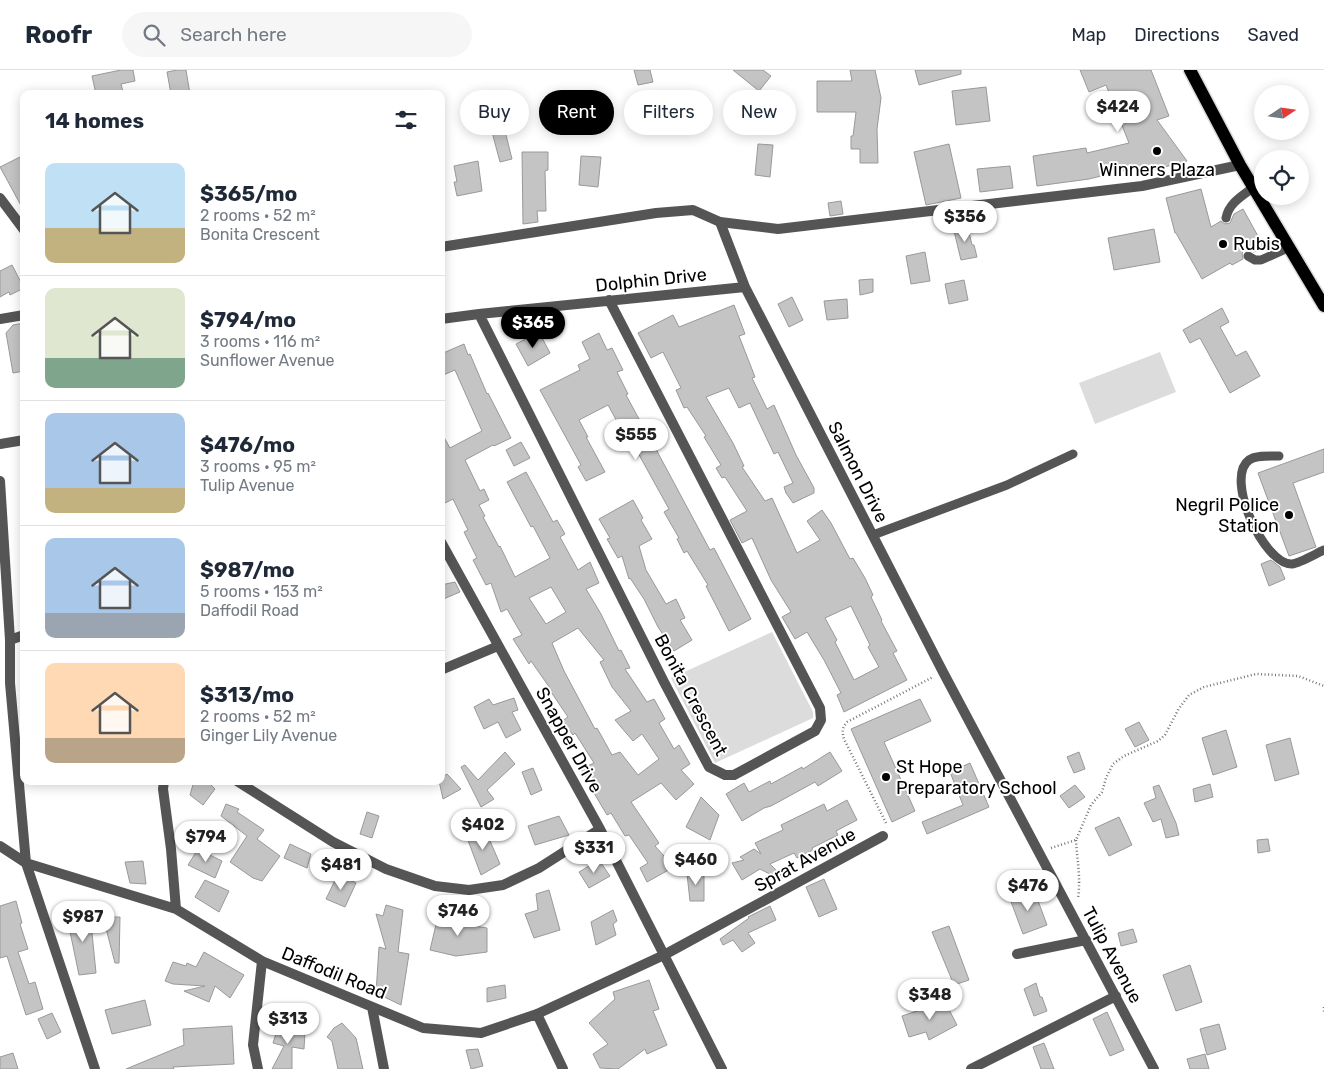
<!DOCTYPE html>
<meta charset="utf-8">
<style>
body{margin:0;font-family:Rubik,sans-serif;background:#f6f6f7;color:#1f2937;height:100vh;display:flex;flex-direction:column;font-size:19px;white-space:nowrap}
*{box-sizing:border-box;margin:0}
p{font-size:16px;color:#747a83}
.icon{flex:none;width:28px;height:28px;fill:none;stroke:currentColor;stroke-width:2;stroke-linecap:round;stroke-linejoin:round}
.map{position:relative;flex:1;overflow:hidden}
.side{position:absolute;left:20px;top:20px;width:425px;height:695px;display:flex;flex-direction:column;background:#fff;border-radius:10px;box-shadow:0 2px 12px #0003}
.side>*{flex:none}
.banner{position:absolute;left:460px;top:20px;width:475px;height:45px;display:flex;gap:10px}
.needle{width:32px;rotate:77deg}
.buttons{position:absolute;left:1254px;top:15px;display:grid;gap:10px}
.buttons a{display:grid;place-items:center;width:55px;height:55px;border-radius:50%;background:#fff;box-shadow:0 2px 12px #0003;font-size:25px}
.price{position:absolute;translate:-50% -42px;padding:0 11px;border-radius:18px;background:#fff;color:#222;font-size:16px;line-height:32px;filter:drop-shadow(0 1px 2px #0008)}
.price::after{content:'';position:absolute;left:50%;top:30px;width:15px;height:11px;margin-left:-8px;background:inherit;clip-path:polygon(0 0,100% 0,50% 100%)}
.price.active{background:#000;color:#fff}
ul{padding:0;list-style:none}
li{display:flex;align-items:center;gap:15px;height:125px;padding:0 25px}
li+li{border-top:1px solid #e0e1e3}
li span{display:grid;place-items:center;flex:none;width:140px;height:100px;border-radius:10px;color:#555}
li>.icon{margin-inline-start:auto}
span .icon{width:60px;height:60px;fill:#fffc;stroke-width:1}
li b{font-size:21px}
h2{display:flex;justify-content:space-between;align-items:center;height:60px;padding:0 25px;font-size:21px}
.chip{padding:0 18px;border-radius:22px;background:#fff;box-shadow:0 2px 12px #0003;font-size:18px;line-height:45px}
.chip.active{background:#000;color:#fff}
header{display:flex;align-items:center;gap:30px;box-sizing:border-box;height:70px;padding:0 25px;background:#fff;border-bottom:1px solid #e0e1e3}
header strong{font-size:24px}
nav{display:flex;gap:28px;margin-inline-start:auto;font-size:18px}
.search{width:350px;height:45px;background:#f6f6f7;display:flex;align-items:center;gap:12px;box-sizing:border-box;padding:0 18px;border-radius:28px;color:#747a83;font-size:19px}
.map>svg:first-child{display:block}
</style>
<header>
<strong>Roofr</strong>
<div class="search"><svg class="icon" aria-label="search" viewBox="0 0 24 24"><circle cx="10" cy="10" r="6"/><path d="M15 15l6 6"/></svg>Search here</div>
<nav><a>Map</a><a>Directions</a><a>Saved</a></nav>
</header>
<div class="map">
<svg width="1324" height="999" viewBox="0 0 1324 999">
<rect width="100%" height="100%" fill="#fff"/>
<path fill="#dcdcdc" d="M1160,282L1176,322L1095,354L1079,313Z
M772,562L813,642V648L715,693L671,608Z"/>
<path fill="#c4c4c4" stroke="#999" fill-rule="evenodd" d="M121,0H133L135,11L121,14L123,22L96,24L92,6Z
M177,0H186L190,24H171L167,2Z
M634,0H650L653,12L638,15Z
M733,0H763L771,6L759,21Z
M850,0H875L881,28L877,59L878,93H860V79H851V66H853L856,42H817V11H852Z
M915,0H961V4L919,15Z
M1080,0H1151L1169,46L1157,50L1187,91L1139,104L1138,97L1089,109L1037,116L1033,86L1086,78L1087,83L1129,73L1106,15L1089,22Z
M986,17L990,51L956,55L952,21Z
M495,22L511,24L506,65L512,89L500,92L492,62H490Z
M758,74L773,75L770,107L755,105Z
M949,74L961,128L926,135L914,82Z
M522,82H548V100L545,101L546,141H537L538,152L523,154Z
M24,85V141L0,97Z
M581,86L601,87L598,117L579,115Z
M478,91L482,121L457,126L454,112H457L454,96Z
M1010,96L1013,118L980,122L977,99Z
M1201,119L1211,157L1221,151L1225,154L1230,153L1234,144L1243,139L1264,177L1254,182L1248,180H1245L1242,183L1243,189L1232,195L1230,193L1202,209L1176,163H1175L1166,128Z
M841,131L843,144L830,146L828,133Z
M967,154L972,175H974L977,187L961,190L953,157Z
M1154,159L1160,192L1114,200L1108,168Z
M925,182L930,211L911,214L906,186Z
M12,195L24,218L10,225L9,222L0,227V201Z
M873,209V222L860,225L859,210Z
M964,210L968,230L949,234L945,214Z
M792,227L803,250L789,257L778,234Z
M847,229L848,248L827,250L824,231Z
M734,235L745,264L739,266L755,307L752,308L767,339L774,335L796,385L814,418V423L793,433L786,423L784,417L793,413L778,382L774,384L750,333L739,338L729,318L706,327L733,373L744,396L742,397L765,431L772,428L797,483L820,470L807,451L822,440L831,453L850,489L853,488L865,508L873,525L871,527L882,550L881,551L897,581L893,583L907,610L844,642L837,625L841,623L824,590L807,562L795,569L782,547L791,542L771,510L752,468L742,473L730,450L747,441L725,407L722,408L716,398L721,395L704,367L706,366L687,337L684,338L676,320L681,318L663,282L651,288L638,263L673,245L679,257ZM851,536L870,575L868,577L879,597L854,610L835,572L837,570L825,548Z
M1222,238L1229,252L1220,257L1236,286L1246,281L1260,306L1230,323L1200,268L1190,273L1183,260Z
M24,253V301L13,303L6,263L13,255Z
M539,262L550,283L528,296L516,274Z
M599,263L607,280L612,278L623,300L617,302L628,324L626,325L645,360L647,359L658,383L710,480L714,478L751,549L729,561L706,516L708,515L687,481L684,483L677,469L679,468L664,442L669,439L638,383L634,385L621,356L620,357L608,335L579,350L588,367H586L605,402L586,411L578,397L581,395L540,320L580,300L578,295L590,289L582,272Z
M464,274L468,285L470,284L487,324L488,323L511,368L494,376L493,375L465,390L480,421L484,419L489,430L479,435L485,446L483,447L499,477L500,476L515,507L550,488L533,456L531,457L507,412L526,402L553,452L557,450L565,464L560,467L578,500L590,492L599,513L586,519L601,544L619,581L621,580L630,598L625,599L647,632L654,629L665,649L659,653L674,679L679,675L690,694L681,700L694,714L676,730L661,713L631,732L659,773L655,776L674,797L647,812L640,798L648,793L629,765L625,766L611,743L607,745L594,723L581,699L594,693L575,663L573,665L562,651L568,647L551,622L552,621L531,591L529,594L513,569L522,565L507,539L501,542L491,513L486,515L473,490L477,488L464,462L468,460L453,429L445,433L441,426V362L450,378L482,361L455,300L441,306V284ZM551,517L566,542L546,554L529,528ZM578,558L604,590L600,592L612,617L631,641L615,650L633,671L642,664L659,689L638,705L620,682L612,685L597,658L595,659L564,601L552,573Z
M521,372L530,388L514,396L506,380Z
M1324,379V402L1293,413L1316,477L1289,486L1258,403Z
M633,430L643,448L641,450L652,469L639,476L646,500L666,534L676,529L685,548L680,550L692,570L674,581L658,557L644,529L630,508L629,509L622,486L618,488L607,469L610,468L599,449Z
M1271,490L1280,497L1285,509L1269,516L1261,494Z
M455,512L460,522L441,530V515Z
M514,628L518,640L512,642L521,660L506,668L498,652L484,659L474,637L489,629L493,635Z
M920,629L931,651L884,672L915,741L892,752L851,659Z
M1139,652L1149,670L1135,677L1125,659Z
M1226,660L1237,697L1213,705L1202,668Z
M1290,668L1299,704L1275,711L1266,675Z
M505,682L515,694L487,720L494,729L481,737L461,697L465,695L478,710Z
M830,682L842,701L818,716L815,712L771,736L764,738L742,751L726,724L744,713L749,722L770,711L771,714L802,697L803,699Z
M1079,682L1085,699L1074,703L1067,687Z
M970,693L989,737L927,764L922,752L963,735L950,702Z
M533,698L542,720L531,725L522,702Z
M447,704L461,719L443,729L439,711H441V708Z
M194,711H207L215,719L203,735L190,725Z
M1210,714L1213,727L1195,732L1193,719Z
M1075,715L1085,727L1069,738L1060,726Z
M1159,715L1176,753L1179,765L1166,768L1161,749L1153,752L1144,733L1156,728L1153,717Z
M701,727L719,745L710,770L686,757Z
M847,730L857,750L836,761L838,765L812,778L813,780L797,788L794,783L770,794L783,807L781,810L760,799L742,810L732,793L744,790L740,787L754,779L761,784L755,773L783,760L781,755L824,734L827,741Z
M226,734L239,739L237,742L264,760L257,769L280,786L262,811L253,808L230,792L247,766L221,746Z
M367,742L379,746L372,768L360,764Z
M559,746L569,765L535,775L528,756Z
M1119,747L1132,775L1109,786L1095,758Z
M484,757L500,794L481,805L466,765Z
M1268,769L1270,781L1258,783L1257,770Z
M290,774L311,784L307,798L284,788Z
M198,779L222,791L215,808L188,795Z
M599,790L610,806L589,818L579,802Z
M143,791L146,814L130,813L125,792Z
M704,800V831H690L687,804Z
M338,804L356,813L345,837L326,829Z
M824,809L837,839L819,847L806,817Z
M205,810L229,821L219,842L195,827Z
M549,820L560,860L534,868L525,844L538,840L536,824Z
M1034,820L1047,855L1023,864L1010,829Z
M16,831L22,853L20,854L28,879L18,882L29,914L35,912L43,939L26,945L7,886L0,888V836Z
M386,835L403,840L398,882L409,884L401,935L376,923L379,877L386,879L376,844L383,846Z
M770,836L776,850L748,863L755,873L742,882L733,870L723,875L720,869L749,848L748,847Z
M613,840L617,851L613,854L616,865L596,875L591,852Z
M439,842L462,847L461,854L487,858V882L456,886L430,880Z
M90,843L96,903L79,905L67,847Z
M103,847H120L119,893H115Z
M949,856L969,910L954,915L932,862Z
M1133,859L1137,872L1121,876L1118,863Z
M204,882L244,905L230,928L215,916L209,932L184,921L205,916L173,914L165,911L173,892L186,896L187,893L196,897Z
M1190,895L1202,932L1176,941L1163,905Z
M649,910L659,939L653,941L667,975L647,984L645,979L618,999L600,998L593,984L608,974L589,953L615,929L613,922Z
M1036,913L1040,927H1042L1047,941L1034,946L1024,919Z
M505,915L506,928L487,932V918Z
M145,930L151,955L112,964L105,940Z
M944,930L957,955L929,970L926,962L909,967L902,946L923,939L924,941Z
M1107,942L1124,980L1110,986L1093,949Z
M52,943L61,962L47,969L38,949Z
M342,953L356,968L363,999H338L332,971L327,967L334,958Z
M279,954L305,962L304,979L292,977V999H272L284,976L273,973Z
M1219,954L1226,979L1207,985L1200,959Z
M232,956L234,994L173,997L174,999H126L184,975L183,959Z
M1044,973L1054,999H1041L1033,977Z
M478,979L483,996L471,999L466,980Z
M13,983L18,999H0V987Z
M1205,984L1209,999H1190L1187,989Z"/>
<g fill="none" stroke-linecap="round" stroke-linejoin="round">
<g stroke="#dbdbdb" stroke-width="15">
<path id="primary" d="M1190,0L1240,95L1324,236"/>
</g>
<path stroke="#777" stroke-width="2.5" stroke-dasharray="1 2.5" stroke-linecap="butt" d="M886,753L844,669C842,662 842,658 847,652L933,607
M1076,770C1077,790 1081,808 1078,828
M1051,778L1076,770L1091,735L1102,722L1106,708L1113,694L1124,686L1158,671L1165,665L1178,640L1189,625L1204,617L1256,604L1298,606L1324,616
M1324,937V942"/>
<path stroke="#555" stroke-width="9" d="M1226,148C1229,133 1242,126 1254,117
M1248,186L1255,190H1261L1290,177
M1279,386C1271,386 1256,385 1249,390C1224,408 1264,495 1292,494C1300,493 1317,483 1324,480
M873,465L1007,415L1073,384"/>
<path stroke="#555" stroke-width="10" d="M0,128L24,160
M720,152L745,217L943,602L1154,999
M479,244L664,612L709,697L725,705H734L815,661L821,650L820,638L609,230
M441,249L479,244L745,217
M0,374L24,370
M0,411L10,570V613L26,793L95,999
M441,472L600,759L722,999
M10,570L24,565
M441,600L498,576
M164,711L163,719L171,779L176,839
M237,711L333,772L386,799L435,816L469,820L503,815L539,798L600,759
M0,776L26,793L176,839L262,891L423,958L481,963L537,944L664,885L883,766
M1017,884L1086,870
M372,937L384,999
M537,944L563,999
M258,999L253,975L262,891
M971,999L1116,926"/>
<path stroke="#555" stroke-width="10" d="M441,177L656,143L693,140L720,152L778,159L1142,116L1240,95
M0,249L24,245"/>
<use href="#primary" stroke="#000" stroke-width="12"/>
</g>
<g fill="#000" stroke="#fff" stroke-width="2">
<circle cx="1157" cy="81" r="5"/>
<circle cx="1223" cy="174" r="5"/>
<circle cx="1289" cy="445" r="5"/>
<circle cx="886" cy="707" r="5"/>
</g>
<g text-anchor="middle" stroke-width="4" stroke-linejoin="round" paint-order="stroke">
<g font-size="18" fill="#000" stroke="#fff" text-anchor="start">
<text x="1157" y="106" text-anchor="middle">Winners Plaza</text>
<text x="1233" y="180">Rubis</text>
<text x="1279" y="441" text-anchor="end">Negril Police<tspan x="1279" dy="21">Station</tspan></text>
<text x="896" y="703">St Hope<tspan x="896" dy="21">Preparatory School</tspan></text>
</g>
<g font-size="18" fill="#000" stroke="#fff">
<text transform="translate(651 210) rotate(-6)" y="6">Dolphin Drive</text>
<text transform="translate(858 402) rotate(63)" y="6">Salmon Drive</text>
<text transform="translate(691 625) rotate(62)" y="6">Bonita Crescent</text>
<text transform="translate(569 670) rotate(61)" y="6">Snapper Drive</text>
<text transform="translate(805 790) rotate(-29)" y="6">Sprat Avenue</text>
<text transform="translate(1112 885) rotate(62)" y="6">Tulip Avenue</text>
<text transform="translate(334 903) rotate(22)" y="6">Daffodil Road</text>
</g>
</g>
</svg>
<div class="buttons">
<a><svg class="needle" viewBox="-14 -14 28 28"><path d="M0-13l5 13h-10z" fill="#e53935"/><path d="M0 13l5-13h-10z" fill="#747a83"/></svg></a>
<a><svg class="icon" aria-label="locate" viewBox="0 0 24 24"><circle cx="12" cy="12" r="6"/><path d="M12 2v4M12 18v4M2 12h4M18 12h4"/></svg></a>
</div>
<b class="price" style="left:1118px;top:63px">$424</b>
<b class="price" style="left:965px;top:173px">$356</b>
<b class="price active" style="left:533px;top:279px">$365</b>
<b class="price" style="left:636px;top:391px">$555</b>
<b class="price" style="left:483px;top:781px">$402</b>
<b class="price" style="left:206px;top:793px">$794</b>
<b class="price" style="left:594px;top:804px">$331</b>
<b class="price" style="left:696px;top:816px">$460</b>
<b class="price" style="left:341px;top:821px">$481</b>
<b class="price" style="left:1028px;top:842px">$476</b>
<b class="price" style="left:458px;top:867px">$746</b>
<b class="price" style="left:83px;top:873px">$987</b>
<b class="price" style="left:930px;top:951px">$348</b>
<b class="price" style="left:288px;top:975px">$313</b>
<div class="banner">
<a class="chip">Buy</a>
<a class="chip active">Rent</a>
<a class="chip">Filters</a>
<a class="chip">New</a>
</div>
<section class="side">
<h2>14 homes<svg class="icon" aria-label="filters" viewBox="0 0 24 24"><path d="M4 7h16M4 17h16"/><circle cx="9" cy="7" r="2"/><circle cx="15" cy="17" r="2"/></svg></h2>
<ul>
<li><span style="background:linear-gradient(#bfe0f5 65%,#c2b280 0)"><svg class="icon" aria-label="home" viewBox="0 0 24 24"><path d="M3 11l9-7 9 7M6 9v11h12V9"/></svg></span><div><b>$365/mo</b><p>2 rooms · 52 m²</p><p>Bonita Crescent</p></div></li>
<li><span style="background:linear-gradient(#dfe7d0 70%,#7fa58c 0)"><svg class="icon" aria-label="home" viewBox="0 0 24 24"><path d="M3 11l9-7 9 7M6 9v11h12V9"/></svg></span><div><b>$794/mo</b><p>3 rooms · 116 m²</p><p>Sunflower Avenue</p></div></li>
<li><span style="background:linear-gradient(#a9c7e8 75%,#c2b280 0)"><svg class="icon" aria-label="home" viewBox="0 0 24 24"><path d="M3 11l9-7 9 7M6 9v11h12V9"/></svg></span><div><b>$476/mo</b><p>3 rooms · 95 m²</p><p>Tulip Avenue</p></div></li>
<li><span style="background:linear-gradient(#a9c7e8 75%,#9aa5b1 0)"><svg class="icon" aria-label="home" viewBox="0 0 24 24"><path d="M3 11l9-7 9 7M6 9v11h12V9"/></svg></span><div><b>$987/mo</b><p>5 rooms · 153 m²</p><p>Daffodil Road</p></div></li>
<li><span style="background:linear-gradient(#ffd9b3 75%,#b9a48a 0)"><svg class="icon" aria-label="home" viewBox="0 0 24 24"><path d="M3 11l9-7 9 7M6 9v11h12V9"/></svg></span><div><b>$313/mo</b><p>2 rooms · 52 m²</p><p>Ginger Lily Avenue</p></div></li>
</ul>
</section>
</div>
